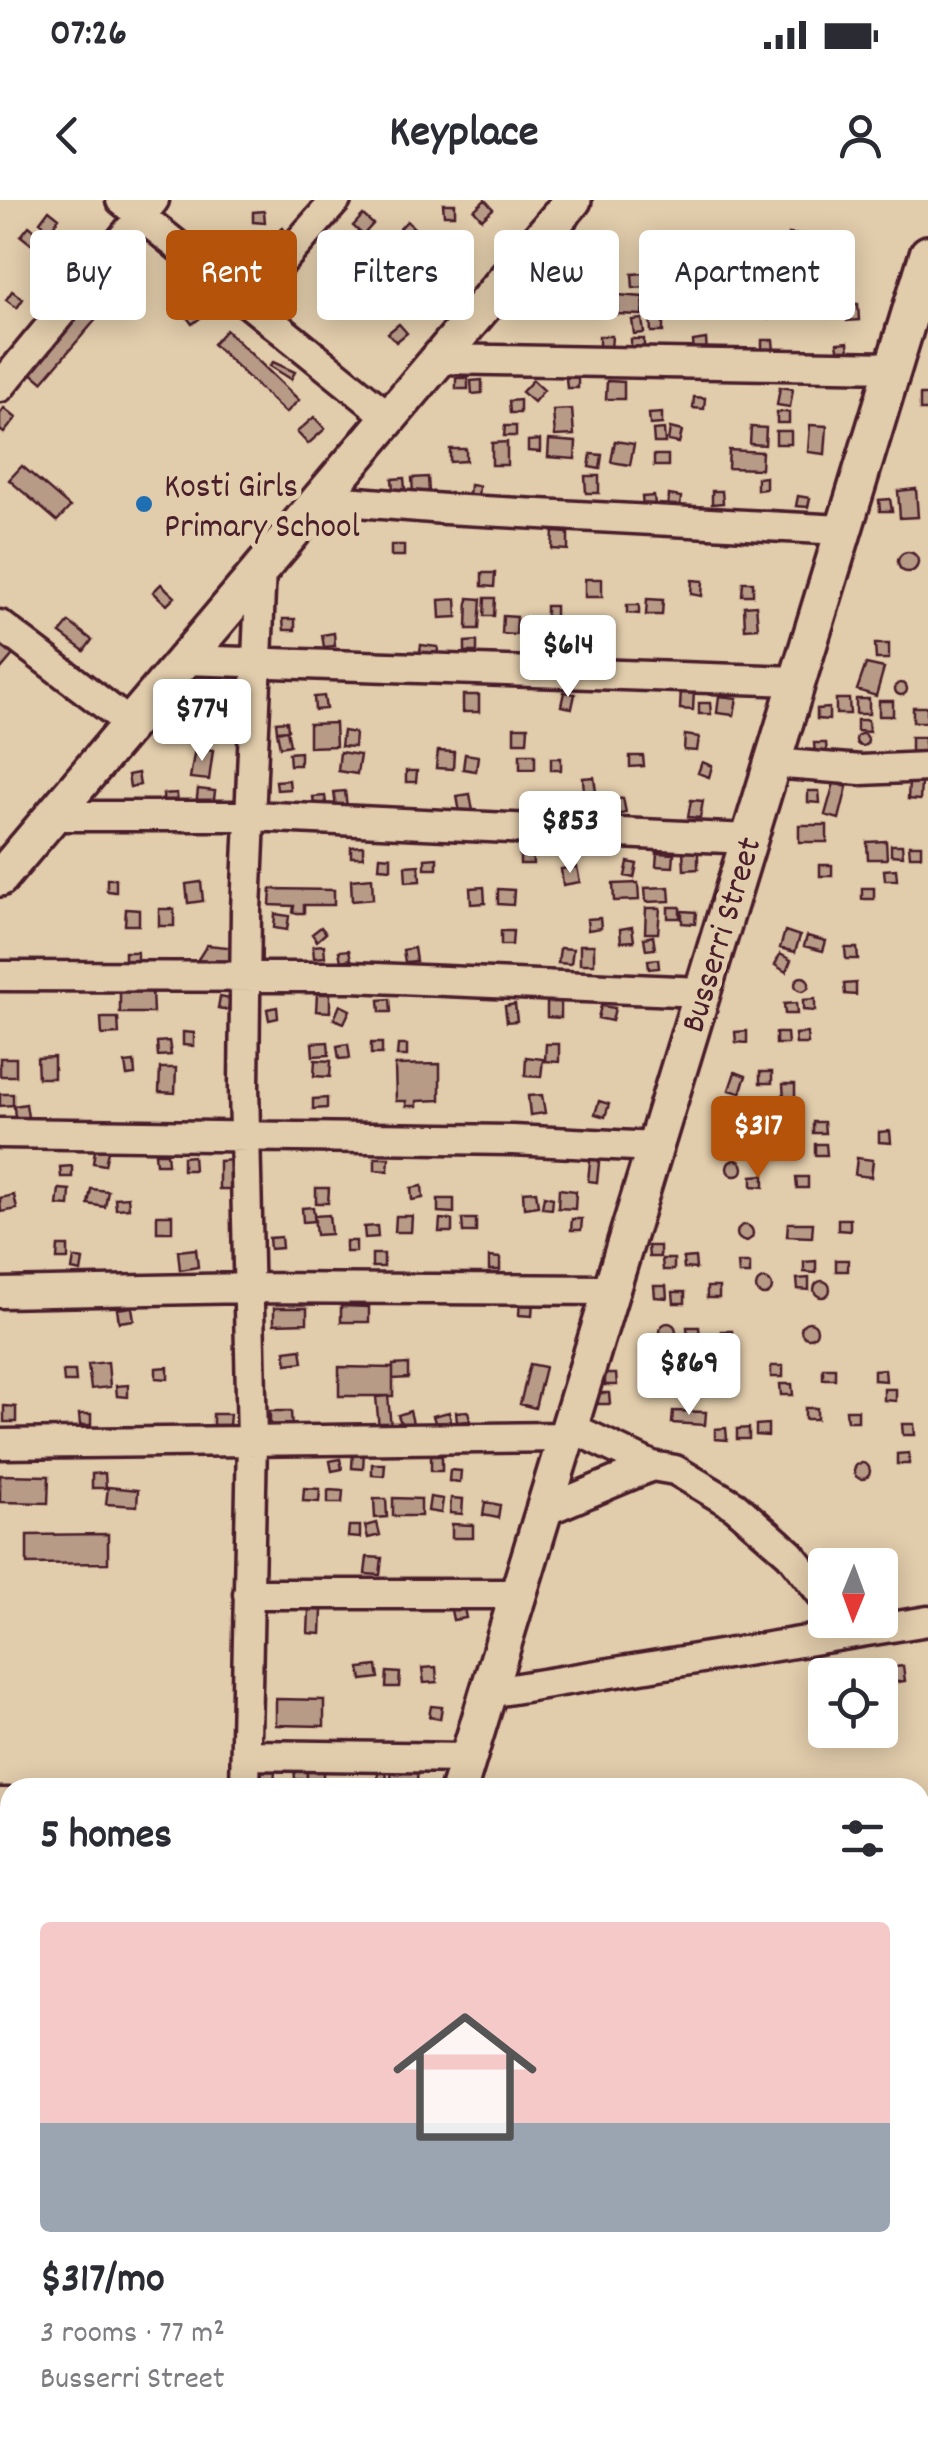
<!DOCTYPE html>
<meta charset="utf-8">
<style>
body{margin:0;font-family:Dekko,sans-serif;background:#f7f7f7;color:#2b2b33;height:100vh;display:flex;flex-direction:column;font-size:38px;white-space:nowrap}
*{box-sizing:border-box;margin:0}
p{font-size:32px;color:#7c7c81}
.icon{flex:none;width:55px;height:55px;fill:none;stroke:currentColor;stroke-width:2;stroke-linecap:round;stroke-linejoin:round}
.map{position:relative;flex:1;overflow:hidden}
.panel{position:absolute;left:0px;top:1578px;width:930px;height:672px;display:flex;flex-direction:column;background:#fff;border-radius:30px 30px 0 0;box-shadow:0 5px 25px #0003}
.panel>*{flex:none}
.guide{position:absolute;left:30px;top:30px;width:870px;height:90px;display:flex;gap:20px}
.needle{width:65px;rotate:181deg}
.fabs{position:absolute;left:808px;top:1348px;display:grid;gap:20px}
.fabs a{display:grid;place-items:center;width:90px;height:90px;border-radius:10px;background:#fff;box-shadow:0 5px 25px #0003;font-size:50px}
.price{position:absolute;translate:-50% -85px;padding:0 22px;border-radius:10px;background:#fff;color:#222;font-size:32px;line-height:65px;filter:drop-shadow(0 2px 5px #0008)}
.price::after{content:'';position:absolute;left:50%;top:60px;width:30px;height:22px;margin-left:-15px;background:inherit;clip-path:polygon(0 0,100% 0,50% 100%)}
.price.active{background:#b45309;color:#fff}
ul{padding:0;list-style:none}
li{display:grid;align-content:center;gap:20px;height:530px;padding:0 40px}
li span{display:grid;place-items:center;height:310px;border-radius:10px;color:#555}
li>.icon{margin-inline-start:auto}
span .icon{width:180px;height:180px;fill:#fffc;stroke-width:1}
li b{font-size:42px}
h2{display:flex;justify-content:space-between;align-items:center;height:120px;padding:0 40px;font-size:42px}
.pill{padding:0 35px;border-radius:10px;background:#fff;box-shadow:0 5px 25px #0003;font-size:35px;line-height:90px}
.pill.active{background:#b45309;color:#fff}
.status{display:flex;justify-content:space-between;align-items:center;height:70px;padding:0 50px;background:#fff;direction:ltr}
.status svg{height:28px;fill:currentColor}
header{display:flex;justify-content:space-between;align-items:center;height:130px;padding:0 40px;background:#fff;font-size:45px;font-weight:800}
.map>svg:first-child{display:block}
</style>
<div class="status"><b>07:26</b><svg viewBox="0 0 49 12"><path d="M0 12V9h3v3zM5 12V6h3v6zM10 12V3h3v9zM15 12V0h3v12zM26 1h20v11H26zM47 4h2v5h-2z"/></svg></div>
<header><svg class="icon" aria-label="back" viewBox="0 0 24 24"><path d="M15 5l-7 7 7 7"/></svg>Keyplace<svg class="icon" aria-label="person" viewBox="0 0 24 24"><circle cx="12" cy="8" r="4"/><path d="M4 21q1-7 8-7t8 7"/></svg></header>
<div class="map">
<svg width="928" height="2249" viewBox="0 0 928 2249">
<rect width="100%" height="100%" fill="#e1ccab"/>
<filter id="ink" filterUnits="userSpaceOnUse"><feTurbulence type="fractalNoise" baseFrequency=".01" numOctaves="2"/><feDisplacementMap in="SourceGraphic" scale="20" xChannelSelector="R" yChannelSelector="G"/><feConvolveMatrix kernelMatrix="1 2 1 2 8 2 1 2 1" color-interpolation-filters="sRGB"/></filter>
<g filter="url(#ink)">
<path fill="#b79b87" stroke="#4a1f2b" stroke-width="2.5" d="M485,0L493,9L482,19L474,10Z
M443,4H455V15H444Z
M49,10L59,18L50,30L40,22Z
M264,11L265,23L253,22V12Z
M363,15L373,24L363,35L353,26Z
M407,21L418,32L405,44L395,34Z
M29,26L39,34L31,44L21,36Z
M283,28L291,39L281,47L272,36Z
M142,31L149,36L138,53L131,48Z
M789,34L799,35V48L789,47Z
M378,36L384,43L374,52L368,45Z
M58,39L68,50L58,58L49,48Z
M442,54L448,63L437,70L431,61Z
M359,67L368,76L359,85L350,75Z
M453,67L461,76L452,85L443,76Z
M432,68L447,80L434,96L419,83Z
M645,73L646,87L633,88L632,74Z
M694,74L707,76L704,91L692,89Z
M340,75L346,81L338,90L332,83Z
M833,77L836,94L823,95L822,79Z
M385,79L398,93L384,105L372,91Z
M353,83L364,95L352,106L341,94Z
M105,84L117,95L42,182L29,171Z
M12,91L23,99L17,108L6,100Z
M192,94L207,113L192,124L177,104Z
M676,94H687L686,110L675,109Z
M618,95L643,97L642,115L617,114Z
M716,99H733V114H716Z
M756,103L769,104L768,119L754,117Z
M846,104H858L859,120L847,121Z
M650,114H663V132H651Z
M642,119L644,133L634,134L632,120Z
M399,124L407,133L396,142L388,133Z
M226,130L299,200L286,213L213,144Z
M599,136H612L611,149L599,148Z
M631,139H644V152H631Z
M706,139L707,154L694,155L693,141Z
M762,140H773L774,151H762Z
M848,142L849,153L839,154L837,143Z
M273,162L295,172L291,179L270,166Z
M578,177V188H567L566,178Z
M456,178H468V189H456Z
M482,180V193L472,194L471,181Z
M533,180L544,190L534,202L522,192Z
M607,181L624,182V199H606Z
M780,187L793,189L790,207L777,205Z
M920,195H928V210H920Z
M694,197L705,198L704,209L693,208Z
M520,200V213H510L509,201Z
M4,208L16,218L4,233L0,230V214Z
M572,209L574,235L555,236L553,210Z
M777,212H789V223H777Z
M662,213V224L650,225L649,214Z
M314,217L325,229L308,244L297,232Z
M810,225L827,226L825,254L808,252Z
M505,226H516V236H504Z
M751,227L766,228L765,245L750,244Z
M670,228L682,231L679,243L668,241Z
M664,229L665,243H654L653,230Z
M776,231H791V244H776Z
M540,240V252L528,251V241Z
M549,240L576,242L575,259L548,257Z
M615,241L634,244L630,265L611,262Z
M507,242V265H492V243Z
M450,249H466V261L450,262Z
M729,250L762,252L761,269L728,268Z
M591,254L602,255L600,269L589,267Z
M654,255H668V266H654Z
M22,266L70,307L57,321L9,280Z
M585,276H599V293H586Z
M428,277L429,293L413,294L412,278Z
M766,277V289L757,290V278Z
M404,278L405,289H393L392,279Z
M470,285L479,286L478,298L469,297Z
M916,289L918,317L900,318L898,291Z
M712,291H722L723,303L712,304Z
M669,295L681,297L680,308L668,307Z
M654,296L655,305L643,306L642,297Z
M798,296L810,298L808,307L796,306Z
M890,299L892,311H880L879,300Z
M553,332L568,333V350L552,349Z
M391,345H404V356H391Z
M898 362a10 10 0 1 1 20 0a10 10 0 1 1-20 0Z
M482,373H495L494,387L482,386Z
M585,379H602V397H585Z
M692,380L703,381L702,396L691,394Z
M743,382H753V395H742Z
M161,384L175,397L167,405L153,392Z
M468,398L481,399L479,429H467Z
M485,398H495L494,416H484Z
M456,399L457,417L440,418L439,400Z
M647,399L663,400L662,415H646Z
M627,405H639V414L627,413Z
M756,405L758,428L745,429L744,406Z
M546,406H555V419L546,418Z
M503,416L517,417L516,435L502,434Z
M283,419H295V430H284Z
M69,422L92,440L84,451L60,433Z
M334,433L335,446L324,447L322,435Z
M5,439L17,450L0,470V445Z
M565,439H577V454H565Z
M477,441V452H465V442Z
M875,444H889V459H876Z
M421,445L438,447L437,460L419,458Z
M866,464L884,468L876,496L857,490Z
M895 489a6 6 0 1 1 12 0a6 6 0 1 1-12 0Z
M210,489H227L226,502H210Z
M681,489L694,490L693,510L680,509Z
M195,492L204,496L200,505L191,501Z
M564,492L575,494L572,508L561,506Z
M463,495H479V512H463Z
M324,496L326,509L315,510L314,497Z
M719,496L737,498L734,515L717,513Z
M836,499H849L850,514H836Z
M856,499H869V514H856Z
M879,501H893V516H879Z
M699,503H710L711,514H699Z
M913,507H927V522H913Z
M829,508V520L817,519V509Z
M187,515L206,529L195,544L176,530Z
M857,520H868L869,532L857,531Z
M287,521L288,530L277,531L276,522Z
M335,523L336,546L309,547V524Z
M514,527H528L527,542H514Z
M287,530L290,545L280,547L277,532Z
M343,531L355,533L354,547L341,546Z
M856 540a6 6 0 1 1 12 0a6 6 0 1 1-12 0Z
M685,535L699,537L697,551L684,550Z
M911,537H925V551L911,552Z
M814,543H826L827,555L815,554Z
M195,548L213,550L209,580L190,578Z
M438,551L454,552L453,569L436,568Z
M300,552V565H290L289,553Z
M340,552L360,555L357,574L338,571Z
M465,554L478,556L476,571L463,569Z
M520,554H535V569H520Z
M630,556H643L644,566L630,567Z
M551,558H561V570H551Z
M702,562L712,566L709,577L698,573Z
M406,571H417L416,582H406Z
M138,573L140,585L130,587L128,575Z
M594,577L596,592L584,593L583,578Z
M289,580L290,589L277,590L276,581Z
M909,582L921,583L920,600L908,599Z
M834,583L847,587L839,619L825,615Z
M198,589L215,591L213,608L196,606Z
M345,591L347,607L336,608L334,592Z
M808,591H819L820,603L808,602Z
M177,593L178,609L164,610L163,594Z
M470,594L473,611L460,613L457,596Z
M325,596L327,610L315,611L313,597Z
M623,598L626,613L615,615L613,601Z
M691,600L703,601L700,618L688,617Z
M799,625H827V642H799Z
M886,641L887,659H868L867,642Z
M891,645H902L903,656L891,655Z
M909,645H921V656H910Z
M363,646V657H351V647Z
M520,650H532L533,664H520Z
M683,650H698V669L684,670Z
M657,653L674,654L673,667L656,666Z
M380,656L391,657V669L379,668Z
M437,658V669H425V659Z
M628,662L637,664L634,678L625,676Z
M419,665L420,681L406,682L405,666Z
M820,665H832V676H820Z
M577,667L580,682L563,685L561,669Z
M896,669L897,680H885L884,670Z
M372,678L373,699L352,701L351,680Z
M107,679H116V692L107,691Z
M201,682L203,701L188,703L186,684Z
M638,683L639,700L614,701L613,684Z
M484,687L485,703L471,704L470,688Z
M669,687L670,701L646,702L645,688Z
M862,688H874V699H862Z
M271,689L334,690V705H304V713H293L294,706L270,705Z
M498,689L514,690L513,705L498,704Z
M668,707H680V718H668Z
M646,708H660L658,733H645Z
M126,709L139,710V725H125Z
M159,709H174V726H159Z
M682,711L696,712L695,724L682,723Z
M275,714L289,716L287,730L274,728Z
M600,718L601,728L588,730L587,719Z
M321,727L326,733L317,741L312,734Z
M632,727L634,741L621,742L620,729Z
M501,731H513L512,745H501Z
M785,731L800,736L795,752L780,748Z
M653,736L655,749L646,750L644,738Z
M807,736L826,741L823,751L804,746Z
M207,745L238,748L236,768L195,764Z
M324,745L325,757L314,758L313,746Z
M580,745H594V764H580Z
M414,748L416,761L405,762L403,750Z
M560,748L573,749L571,764L558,763Z
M845,748H857L858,759H846Z
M349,750L351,759L341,761L339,751Z
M125,752H137V765L125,766Z
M780,754L791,760L786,772L775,765Z
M658,759L659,768L649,769L648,760Z
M795 784a7 7 0 1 1 14 0a7 7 0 1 1-14 0Z
M856,783V795L845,794L844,784Z
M120,790H152L153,813H120Z
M317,794H330V812L316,811Z
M220,797L230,799L228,810L218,808Z
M390,799L391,812H380L379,800Z
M815,799V811L803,810V800Z
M547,802H561V818L547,817Z
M796,803L797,814H785L784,804Z
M515,804L517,821L507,822L505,806Z
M340,805L350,810L344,823L334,819Z
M601,806L615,808L612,821L598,818Z
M277,807L278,818L269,820L267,809Z
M101,818H118L119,834L102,835Z
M747,831V843L736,842L735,832Z
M183,832L194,833V846L183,845Z
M776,833H787L788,844H776Z
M807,833L808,844H796L795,834Z
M169,841L171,855L158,856L157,842Z
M328,842L329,855L313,856L312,843Z
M371,843H382V854H371Z
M348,844L350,858L339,859L337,846Z
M546,844H559V862L545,861Z
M398,845H407V856H397Z
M54,857V878H38L37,858Z
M526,857L543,859L541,877L525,876Z
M0,858H16V876H0Z
M315,860L331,861L330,877L314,876Z
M134,862L135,875L127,876L125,863Z
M440,864V900L417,901V906H406V901H396L395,865Z
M160,868H176L175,893L159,892Z
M735,872L746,876L740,893L729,890Z
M760,872H772V883H760Z
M783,884H795V900H784Z
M0,894H13V905L0,906Z
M542,895L545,913L530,915L528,896Z
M327,898V908L313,909V899Z
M599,901L609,904L605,917L595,914Z
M26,904L28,917L15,918L14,906Z
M747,914L764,915L763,932L746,931Z
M772,919H784L785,930H773Z
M813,922H824L825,933H813Z
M890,931L891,943L879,942V932Z
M753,936L770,937L768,956L751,954Z
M776,937L786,938V954H775Z
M815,944H826L827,955H815Z
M95,950L108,951L105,965L93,963Z
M591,952L600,953L597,982L588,981Z
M155,953H167L168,964H156Z
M193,956L194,970H183V957Z
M375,958H389L388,971L375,970Z
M857,958L873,960L871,977L855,975Z
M234,960V989H219V961Z
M727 968a8 8 0 1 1 16 0a8 8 0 1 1-16 0Z
M72,966V977H61L60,967Z
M764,975V987L752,986V976Z
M796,977H808V988H797Z
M422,986L423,998L412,1000L411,988Z
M316,988H329L328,1003H316Z
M59,989L70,990L69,1006L57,1005Z
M91,989L108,991L105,1007L88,1004Z
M559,989L576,991L575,1009L558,1008Z
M536,991L538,1006L524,1008L523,992Z
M14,995L17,1009L1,1012L0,998Z
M544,996L553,998L552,1009L542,1008Z
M128,997L129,1008L116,1009L115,998Z
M438,999H454V1013L438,1012Z
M313,1007L315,1021L303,1022L302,1008Z
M157,1015H172V1032H157Z
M329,1015L331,1034L316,1035L314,1016Z
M396,1016H412L411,1032H395Z
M440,1019L452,1020V1032H439Z
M462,1019H476V1032H463Z
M572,1019H582L581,1030H571Z
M838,1019H850V1031L838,1030Z
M788,1023H813L812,1037L787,1036Z
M737 1033a8 8 0 1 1 16 0a8 8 0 1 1-16 0Z
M377,1026L378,1037L365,1038L364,1027Z
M281,1037L282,1048L270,1049L269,1038Z
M346,1041H356V1052H346Z
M58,1046H68V1059H57Z
M648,1046H660V1057H649Z
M196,1049L198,1067L180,1070L178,1051Z
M372,1054H384V1067H372Z
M489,1057L500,1058V1070H489Z
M695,1057L696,1069L684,1068L683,1058Z
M74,1058L83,1060L81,1072L72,1070Z
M662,1059H674V1070H663Z
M836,1060H848V1071H836Z
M816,1061V1073L804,1072V1062Z
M738,1063H750V1074H739Z
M809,1078V1090L798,1089L797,1079Z
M756 1087a8 8 0 1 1 16 0a8 8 0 1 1-16 0Z
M814 1089a8 8 0 1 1 16 0a8 8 0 1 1-16 0Z
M654,1086H666L667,1098L655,1097Z
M707,1087H719V1098H707Z
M673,1092H685V1103H674Z
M520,1099L533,1100L532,1116L519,1115Z
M341,1106L369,1107V1122H341Z
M132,1107L134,1120L119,1122L117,1109Z
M274,1108H307V1123L274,1124Z
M801 1130a8 8 0 1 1 16 0a8 8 0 1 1-16 0Z
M660 1131a8 8 0 1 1 16 0a8 8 0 1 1-16 0Z
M687,1127H699L700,1138H688Z
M721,1131H732L733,1142H721Z
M301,1149L303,1162L287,1164L285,1151Z
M108,1162L110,1187L91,1189L88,1164Z
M408,1164V1178L393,1179V1165Z
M530,1164L545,1167L535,1208L520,1204Z
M694,1165H706V1176H694Z
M771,1166H783V1177H771Z
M168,1167V1179L156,1178V1168Z
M339,1167L393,1168V1196H339Z
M823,1168H835V1179H823Z
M885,1169L886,1181L874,1180V1170Z
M63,1171H75L76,1182H64Z
M605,1174H616L617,1185H605Z
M780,1184H792L793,1195H781Z
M128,1185V1197L117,1196L116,1186Z
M884,1189H896V1201L884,1200Z
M597,1193H609L610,1204H598Z
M388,1196L391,1227L379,1228L376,1197Z
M4,1206L16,1207V1222H4Z
M805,1208H817V1219H805Z
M846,1210H858V1221H847Z
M270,1211H291L292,1231H270Z
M410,1211L413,1223L402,1226L398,1215Z
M468,1211L470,1221L457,1222L456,1212Z
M673,1211L706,1212L705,1225L672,1223Z
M449,1212L451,1221L436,1225L433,1216Z
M79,1214H91V1225H80Z
M213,1214H230L229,1225H213Z
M768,1224V1236L756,1235V1225Z
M902,1224H914L915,1235H903Z
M726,1228L727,1240L715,1239V1229Z
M749,1228V1239H737V1229Z
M353,1251L364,1252L363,1269L352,1268Z
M909,1253V1264H897V1254Z
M431,1256H442V1271H431Z
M340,1259L342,1269L332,1271L330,1261Z
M854 1271a8 8 0 1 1 16 0a8 8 0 1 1-16 0Z
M372,1264H385L384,1276L372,1275Z
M450,1270L461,1271L460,1282L449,1281Z
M105,1273L106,1288H92V1274Z
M0,1275L49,1276L48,1303L0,1302Z
M108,1287L138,1290L137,1306L106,1304Z
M304,1288L320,1289L319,1302L303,1301Z
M328,1290L343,1291L342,1303H328Z
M430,1297L443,1299L441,1313L428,1311Z
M393,1298L421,1299V1316H393Z
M451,1298L463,1299L462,1314L450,1313Z
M374,1299H386L387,1317L375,1318Z
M485,1302L500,1305L498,1318L483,1315Z
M377,1323L380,1335L368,1338L365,1326Z
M452,1324L473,1325V1338H452Z
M349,1326H360V1338L348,1337Z
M108,1334V1363L27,1364V1335Z
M367,1357L382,1358L380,1375L365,1374Z
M464,1408L466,1418L453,1420L451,1410Z
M309,1410H322L321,1434L308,1433Z
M377,1466L379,1478L362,1480L360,1468Z
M903,1466L905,1481L890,1483L888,1468Z
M436,1467L437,1482L424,1483L422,1468Z
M387,1472L400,1473L399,1487H386Z
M276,1499L324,1500V1526L276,1525Z
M431,1506L442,1507L440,1519L429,1517Z
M307,1563H323V1580L307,1579Z
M306,1564L307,1579L295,1580L294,1565Z
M392,1564L418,1565L417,1582L391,1581Z
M262,1570L275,1571L274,1583L261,1582Z
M378,1570H386L387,1581L378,1582Z
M0,1619L10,1620V1638L0,1637Z
M0,1662H7V1683H0Z
M0,1756H10V1772H0Z
M0,1913H10V1927L0,1926Z
M0,2235H10V2240H14V2249H0Z
M104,2240H171L169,2249H104Z
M167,2240H186L184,2249H166Z
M42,2242H58V2249H42Z"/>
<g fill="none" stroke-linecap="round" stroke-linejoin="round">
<g stroke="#4a1f2b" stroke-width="35">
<path id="minor" d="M121,0L389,217
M246,102L336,0
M439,159L893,167
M0,187L154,0
M320,299L445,309L843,330
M0,425L129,523
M184,460L797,481
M772,563L861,570L928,567
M51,616H251L749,639
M0,776L352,777L702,792
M0,933L512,940L655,947
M0,1093L247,1088L611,1090
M568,1226L652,1266L675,1270L735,1306L790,1354L825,1398
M0,1244L566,1237
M540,1313L652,1266
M248,1394H518
M488,1493L928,1421
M246,1555L468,1558
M245,1588L252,1239L244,886L246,710L261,368
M0,1603H10
M0,1704H10
M0,1856H10
M0,2003H10
M0,2163H10
M699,2240L709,2249"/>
</g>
<g stroke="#4a1f2b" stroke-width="42">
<path id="major" d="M0,678L573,0
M459,1588L928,54
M219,2249L222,2240"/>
</g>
<use href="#minor" stroke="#e1ccab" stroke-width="28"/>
<use href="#major" stroke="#e1ccab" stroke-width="35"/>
</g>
</g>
<circle fill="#1f6fb2" stroke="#e1ccab" stroke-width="4" cx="144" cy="304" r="10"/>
<g text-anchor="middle" stroke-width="10" stroke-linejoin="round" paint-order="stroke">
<g font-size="35" fill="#4a1f2b" stroke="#e1ccab" text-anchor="start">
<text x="164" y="296">Kosti Girls<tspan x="164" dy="40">Primary School</tspan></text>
</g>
<g font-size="35" fill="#4a1f2b" stroke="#e1ccab">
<text transform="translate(719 734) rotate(-73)" y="12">Busserri Street</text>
</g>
</g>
</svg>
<div class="fabs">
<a><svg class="needle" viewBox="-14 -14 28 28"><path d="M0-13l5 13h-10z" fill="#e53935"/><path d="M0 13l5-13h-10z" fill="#7c7c81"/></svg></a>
<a><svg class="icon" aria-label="locate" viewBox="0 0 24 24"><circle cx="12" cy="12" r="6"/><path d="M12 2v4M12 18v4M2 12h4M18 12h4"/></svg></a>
</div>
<b class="price" style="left:568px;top:500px">$614</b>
<b class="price" style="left:202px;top:564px">$774</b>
<b class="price" style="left:570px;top:676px">$853</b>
<b class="price active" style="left:758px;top:981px">$317</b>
<b class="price" style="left:689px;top:1218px">$869</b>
<div class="guide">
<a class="pill">Buy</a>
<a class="pill active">Rent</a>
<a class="pill">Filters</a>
<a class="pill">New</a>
<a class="pill">Apartment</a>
</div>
<section class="panel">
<h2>5 homes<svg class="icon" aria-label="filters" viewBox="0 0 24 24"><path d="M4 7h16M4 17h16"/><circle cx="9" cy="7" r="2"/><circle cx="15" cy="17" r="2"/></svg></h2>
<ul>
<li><span style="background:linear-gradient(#f6c9c9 65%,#9aa5b1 0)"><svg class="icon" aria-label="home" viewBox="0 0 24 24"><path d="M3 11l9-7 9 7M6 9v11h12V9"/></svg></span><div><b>$317/mo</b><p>3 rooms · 77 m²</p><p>Busserri Street</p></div></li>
</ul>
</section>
</div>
